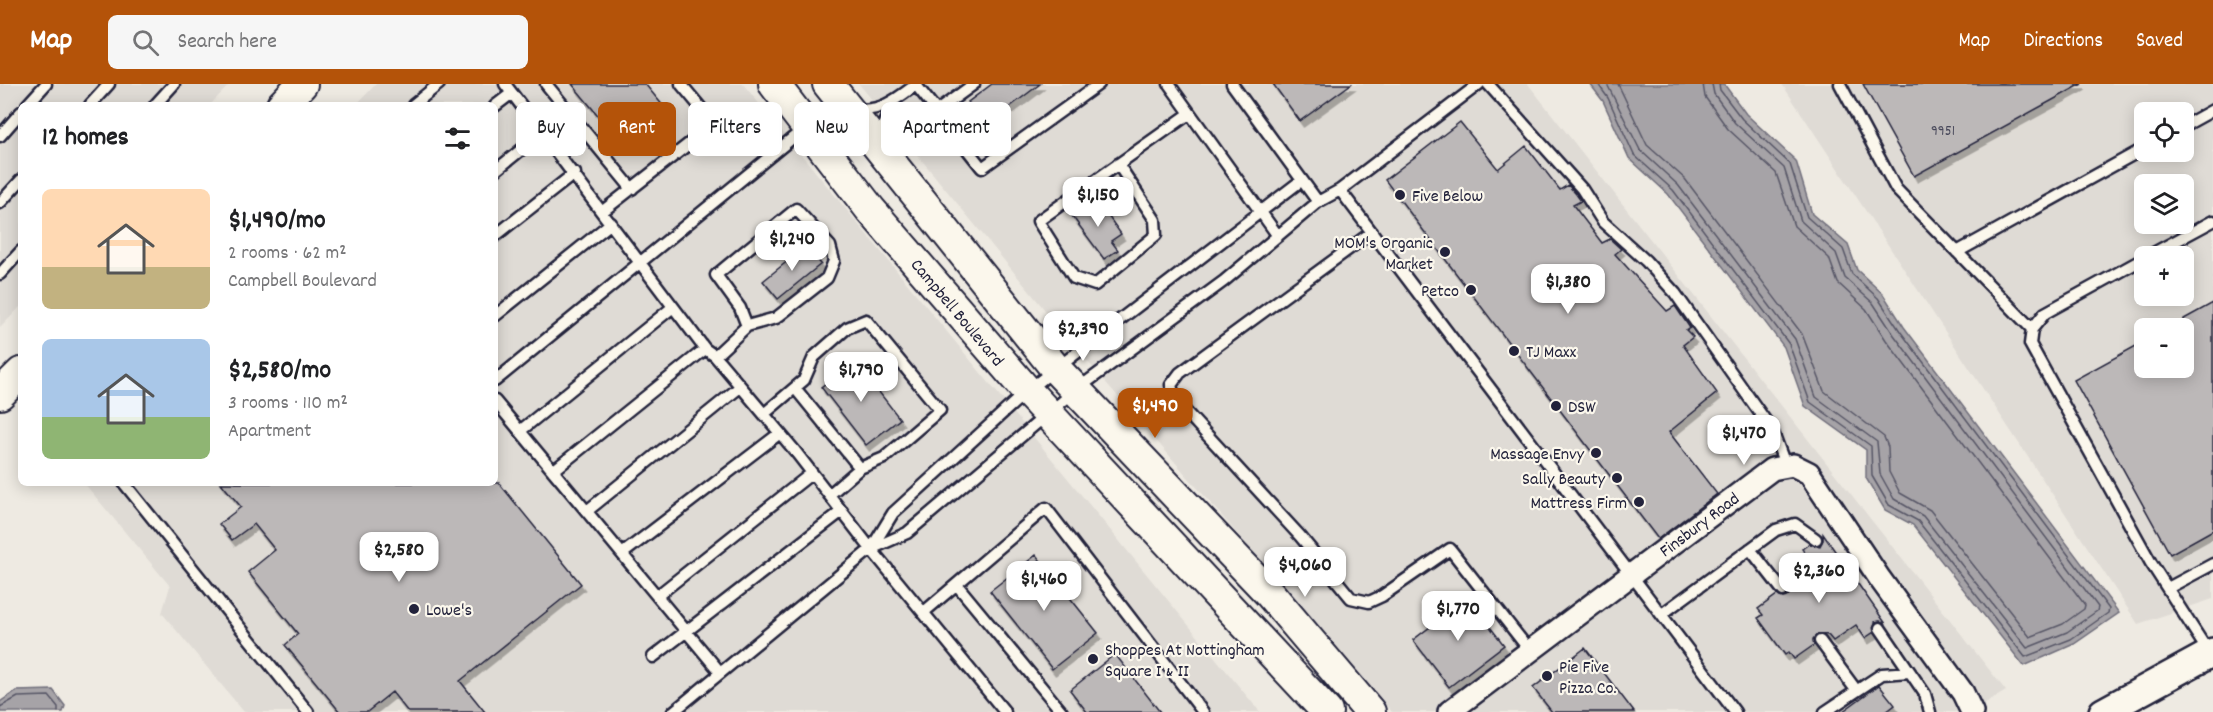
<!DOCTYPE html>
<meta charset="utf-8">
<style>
body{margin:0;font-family:Dekko,sans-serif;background:#f6f6f6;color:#202124;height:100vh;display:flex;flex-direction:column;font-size:22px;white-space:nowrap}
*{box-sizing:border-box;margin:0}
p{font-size:20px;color:#757577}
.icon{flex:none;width:33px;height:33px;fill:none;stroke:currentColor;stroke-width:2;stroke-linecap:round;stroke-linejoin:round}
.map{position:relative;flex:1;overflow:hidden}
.sheet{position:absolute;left:18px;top:18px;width:480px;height:384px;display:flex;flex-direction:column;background:#fff;border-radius:9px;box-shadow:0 3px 15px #0003}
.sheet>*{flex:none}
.banner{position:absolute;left:516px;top:18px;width:570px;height:54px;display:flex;gap:12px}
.controls{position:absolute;left:2134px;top:18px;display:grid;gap:12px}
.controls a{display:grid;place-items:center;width:60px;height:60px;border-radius:9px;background:#fff;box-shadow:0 3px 15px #0003;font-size:30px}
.price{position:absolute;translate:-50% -51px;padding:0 14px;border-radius:12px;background:#fff;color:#222;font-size:20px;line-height:39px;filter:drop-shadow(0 2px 3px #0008)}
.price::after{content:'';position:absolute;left:50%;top:36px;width:18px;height:14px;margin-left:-9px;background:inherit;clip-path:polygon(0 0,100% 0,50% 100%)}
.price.current{background:#b45309;color:#fff}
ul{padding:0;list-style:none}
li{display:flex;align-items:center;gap:18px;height:150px;padding:0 24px}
li span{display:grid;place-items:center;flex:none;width:168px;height:120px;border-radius:9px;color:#555}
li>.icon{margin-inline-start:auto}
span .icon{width:72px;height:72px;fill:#fffc;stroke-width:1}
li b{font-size:26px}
h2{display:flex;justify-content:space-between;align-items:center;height:72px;padding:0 24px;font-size:26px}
.pill{padding:0 21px;border-radius:9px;background:#fff;box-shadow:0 3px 15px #0003;font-size:21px;line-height:54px}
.pill.current{background:#b45309;color:#fff}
header{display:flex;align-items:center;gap:36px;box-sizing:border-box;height:84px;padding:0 30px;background:#b45309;color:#fff}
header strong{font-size:28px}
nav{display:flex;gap:33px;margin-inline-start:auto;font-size:21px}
.search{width:420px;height:54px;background:#f6f6f6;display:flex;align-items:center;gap:15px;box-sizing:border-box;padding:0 21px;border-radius:9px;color:#757577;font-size:22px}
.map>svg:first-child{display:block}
</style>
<header>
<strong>Map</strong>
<div class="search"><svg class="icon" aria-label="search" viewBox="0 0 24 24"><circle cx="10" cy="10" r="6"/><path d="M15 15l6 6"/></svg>Search here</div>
<nav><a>Map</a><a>Directions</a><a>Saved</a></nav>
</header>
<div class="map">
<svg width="2213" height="628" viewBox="0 0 2213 628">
<defs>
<filter id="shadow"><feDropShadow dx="3.5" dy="6" stdDeviation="0" flood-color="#0004"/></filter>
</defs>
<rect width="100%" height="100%" fill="#eeeae2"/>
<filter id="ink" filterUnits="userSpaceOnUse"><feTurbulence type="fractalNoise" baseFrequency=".0167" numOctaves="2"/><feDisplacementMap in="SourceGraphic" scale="12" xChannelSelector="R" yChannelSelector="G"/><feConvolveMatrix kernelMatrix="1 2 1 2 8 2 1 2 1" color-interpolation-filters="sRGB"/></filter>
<g filter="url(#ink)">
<path fill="#dfdbd5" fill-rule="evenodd" d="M0,0H230L210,21H21V222L0,244Z
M376,0H743L1260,628H244L162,529L170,502L84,399H495V21H356Z
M859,0H1528L2006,607L1970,628H1392L1082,271Z
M1782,0H2213V515L2138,540ZM2145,28H2184V68H2145ZM2145,100H2184V140H2145ZM2145,172H2184V212H2145ZM2145,244H2184V284H2145Z"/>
<path fill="#a6a3a7" stroke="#716f7c" stroke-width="1.5" d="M1590,0H1724L1746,30L1796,77L1812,130L1848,161L1857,186L1883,210L1904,243L2119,529L2074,560L2024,582L1913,441L1885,426L1866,394V366L1805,322L1784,263L1668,110L1629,74L1603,17Z
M53,606L65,622L63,628H0V618L16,607Z"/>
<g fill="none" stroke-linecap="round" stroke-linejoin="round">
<path stroke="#575666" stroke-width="1.5" d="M1598,0L1608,14L1634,71L1673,106L1789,260L1810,318L1871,362L1872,392L1889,421L1918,437L2025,573L2071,555L2108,529L2109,525L1900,247L1878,214L1852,190L1843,165L1807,133L1790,80L1742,35L1720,6L1719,0
M1607,0L1640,66L1678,101L1795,255L1816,313L1877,358L1880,390L1894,415L1923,432L2027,564L2067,548L2097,527L2098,523L1894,251L1873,219L1845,194L1836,169L1801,137L1784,84L1735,39L1714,10L1712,0
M1618,0L1647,61L1685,95L1802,250L1824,307L1884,353L1888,363L1889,388L1900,409L1930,426L2030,553L2063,540L2084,525L2085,521L1886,256L1866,225L1838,199L1829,174L1794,142L1776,89L1728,45L1705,13L1703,0
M0,623L18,613L49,612L58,623V628"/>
</g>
<path fill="#bcb8b8" stroke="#22223b" stroke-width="1.5" filter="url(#shadow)" d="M572,0H645L669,29L625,64Z
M992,0H1040L986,41L968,18Z
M1273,0H1351L1300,37Z
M1863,0H2082L1914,92Z
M1460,38L1498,85L1526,62L1560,106L1568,101L1576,110L1581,117L1573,121L1602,159L1610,155L1621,165L1615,170L1667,227L1675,222L1690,244L1686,246L1693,253L1683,261L1717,309L1669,348L1717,410L1658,455L1385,96Z
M1096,115L1121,150L1111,157L1118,166L1104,175L1072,132Z
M806,162L821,180L778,215L763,197Z
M2213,219V446L2170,470L2074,296L2145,257V284H2184V235Z
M855,277L900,335L866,361L821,303Z
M221,399H499L581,500L460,597L485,628H408L392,608L367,628H340L285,561L298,550L248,488L275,466L254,440L232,456L219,440L241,423Z
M1823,450L1886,540L1880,537L1875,538L1874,548L1865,554L1856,541L1833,557L1828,551L1819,550L1813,555L1814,561L1794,575L1789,568L1785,571L1758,534L1763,531L1758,525L1777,511L1783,514L1788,512L1789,503L1803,493L1799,488L1812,479L1802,465L1809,460L1820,462L1823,456Z
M1036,471L1098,549L1052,585L990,507Z
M1468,514L1504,561L1449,603L1413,556Z
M1585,564L1634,628H1552L1533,604Z
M1115,570L1160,628H1087L1070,606Z
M1879,601L1895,621L1886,628H1842Z"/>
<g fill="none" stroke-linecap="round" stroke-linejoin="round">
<g stroke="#22223b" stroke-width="15">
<path id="service" d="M505,0L705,265L715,272L795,367L871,465L1005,628
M546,0L632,105
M1169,0L1278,152
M1232,0L1318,118L1340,106L1479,0
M1488,0L1582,105L1603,138L1646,177L1675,209L1772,346L1786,383
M1840,0L1896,105L2032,245
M916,1L982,84L1099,0
M27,21L46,0
M90,21L109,0
M155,21L174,0
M413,21L439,0
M495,22L512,9
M856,25C881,29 898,14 917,0
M937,27L974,0
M2184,42L2213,26
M0,52L21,28
M883,58V42L893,18
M1118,80L1155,136L1156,151L1095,201L1074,194L1038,137L1189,30
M495,87L543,48
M1340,106L1735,628
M0,119L21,96
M603,127L704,48L706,30L681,0
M1372,148L1180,289L1171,301L1175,316L1300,452L1351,514L1369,518L1382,512L1450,465L1530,567
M495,152L575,89
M1957,168L2145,64
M2148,172L2213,137
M2145,174L2045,229L2032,245L2030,260L2151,479L2209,569
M0,190L21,167
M495,232L611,139
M715,272L747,242L776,234L827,194L834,177L830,162L796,125L716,191L740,224L747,242
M495,297L806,43
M795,304L860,384
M495,317L720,588
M764,330L804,296L814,273L847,244L866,236L940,326L884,374L860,384L829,411
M520,347L673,223
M553,387L705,265
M124,399L308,628
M587,427L740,303
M871,465L893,429L1027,307L1302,96
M1750,465L1783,507
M622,470L780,349
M957,501L1062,628
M2168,504L2213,480
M657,512L812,389
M924,528L1046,424L1203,628
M1662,530L1776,446L1795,440L1816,455
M1880,544L1925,610L1930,628
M1820,557L1856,606
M653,573L842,427
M673,628L871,465L907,449L1076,306L1224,197L1318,118
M1825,628L1882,590L1910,588"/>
</g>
<g stroke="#22223b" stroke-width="26">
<path id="minor" d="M1449,628L1772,385L1793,381L1809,389L1880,495L1963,609L1972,628"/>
</g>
<g stroke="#22223b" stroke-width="32">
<path id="tertiary" d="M2103,628L2213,568"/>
</g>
<g stroke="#22223b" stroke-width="34">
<path id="secondary" d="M774,0L870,125L1027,307L1327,628
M828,0L1055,284L1270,510L1370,628
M282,21L302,0
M0,310L21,289"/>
</g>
<use href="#service" stroke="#fbf7ec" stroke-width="10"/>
<use href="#minor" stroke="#fbf7ec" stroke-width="21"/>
<use href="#tertiary" stroke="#fbf7ec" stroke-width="27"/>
<use href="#secondary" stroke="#fbf7ec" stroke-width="30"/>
</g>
</g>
<g fill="#22223b" stroke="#fbf7ec" stroke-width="2">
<circle cx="1400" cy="111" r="6"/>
<circle cx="1445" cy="168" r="6"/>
<circle cx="1471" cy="206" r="6"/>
<circle cx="1514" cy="267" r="6"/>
<circle cx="1556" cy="322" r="6"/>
<circle cx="1596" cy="369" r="6"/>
<circle cx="1617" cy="394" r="6"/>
<circle cx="1639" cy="418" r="6"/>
<circle cx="414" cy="525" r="6"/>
<circle cx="1093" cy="575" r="6"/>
<circle cx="1547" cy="592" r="6"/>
</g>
<g text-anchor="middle" stroke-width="4.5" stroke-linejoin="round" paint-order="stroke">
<g font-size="15" fill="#48485a">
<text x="1943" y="51">9951</text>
</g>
<g font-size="18" fill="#22223b" stroke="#fbf7ec" text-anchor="start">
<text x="1412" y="117">Five Below</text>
<text x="1433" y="164" text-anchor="end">MOM's Organic<tspan x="1433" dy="21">Market</tspan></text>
<text x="1459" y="212" text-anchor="end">Petco</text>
<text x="1526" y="273">TJ Maxx</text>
<text x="1568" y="328">DSW</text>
<text x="1584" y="375" text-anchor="end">Massage Envy</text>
<text x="1605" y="400" text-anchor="end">Sally Beauty</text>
<text x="1627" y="424" text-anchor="end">Mattress Firm</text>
<text x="426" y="531">Lowe's</text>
<text x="1105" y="571">Shoppes At Nottingham<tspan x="1105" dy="21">Square I &amp; II</tspan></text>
<text x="1559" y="588">Pie Five<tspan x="1559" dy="21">Pizza Co.</tspan></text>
</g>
<g font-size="18" fill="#22223b" stroke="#fbf7ec">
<text transform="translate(958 228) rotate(50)" y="6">Campbell Boulevard</text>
<text transform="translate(1699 440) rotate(-37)" y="6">Finsbury Road</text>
</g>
</g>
</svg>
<div class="controls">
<a><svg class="icon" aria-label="locate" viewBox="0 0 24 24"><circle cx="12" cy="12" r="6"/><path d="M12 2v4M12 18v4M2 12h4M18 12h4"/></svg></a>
<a><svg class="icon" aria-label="layers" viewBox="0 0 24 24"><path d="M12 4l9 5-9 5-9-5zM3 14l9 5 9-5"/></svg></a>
<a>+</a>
<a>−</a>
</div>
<b class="price" style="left:1098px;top:144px">$1,150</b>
<b class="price" style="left:792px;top:188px">$1,240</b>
<b class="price" style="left:1568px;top:231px">$1,380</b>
<b class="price" style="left:1083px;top:278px">$2,390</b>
<b class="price" style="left:861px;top:319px">$1,790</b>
<b class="price current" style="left:1155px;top:355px">$1,490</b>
<b class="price" style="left:1744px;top:382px">$1,470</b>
<b class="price" style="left:399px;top:499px">$2,580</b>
<b class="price" style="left:1305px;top:514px">$4,060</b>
<b class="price" style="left:1819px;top:520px">$2,360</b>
<b class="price" style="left:1044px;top:528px">$1,460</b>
<b class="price" style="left:1458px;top:558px">$1,770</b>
<div class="banner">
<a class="pill">Buy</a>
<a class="pill current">Rent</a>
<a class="pill">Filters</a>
<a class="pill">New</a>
<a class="pill">Apartment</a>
</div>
<section class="sheet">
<h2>12 homes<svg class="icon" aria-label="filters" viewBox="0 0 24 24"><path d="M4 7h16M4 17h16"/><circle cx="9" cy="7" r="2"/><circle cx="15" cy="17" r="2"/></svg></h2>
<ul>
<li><span style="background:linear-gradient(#ffd9b3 65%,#c2b280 0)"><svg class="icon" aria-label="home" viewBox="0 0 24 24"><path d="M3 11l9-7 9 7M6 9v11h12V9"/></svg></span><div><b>$1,490/mo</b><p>2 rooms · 62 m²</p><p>Campbell Boulevard</p></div></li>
<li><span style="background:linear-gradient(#a9c7e8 65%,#8fb573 0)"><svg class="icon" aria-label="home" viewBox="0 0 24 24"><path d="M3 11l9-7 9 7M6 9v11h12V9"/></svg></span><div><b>$2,580/mo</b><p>3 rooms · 110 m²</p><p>Apartment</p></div></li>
</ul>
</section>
</div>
